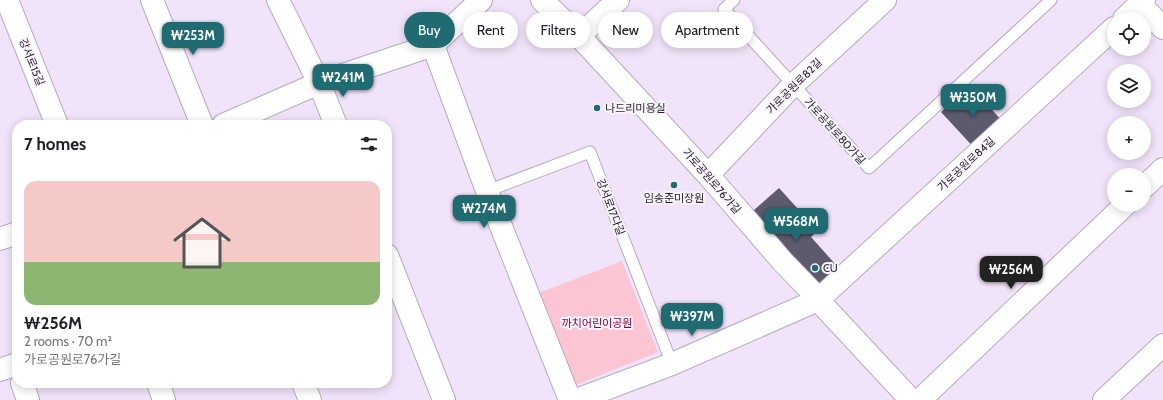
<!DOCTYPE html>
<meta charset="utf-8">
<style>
body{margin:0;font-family:Cabin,"Noto Sans KR",sans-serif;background:#f2f2f2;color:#202124;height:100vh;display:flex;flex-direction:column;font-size:15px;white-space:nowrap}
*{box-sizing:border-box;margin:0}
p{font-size:13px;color:#757577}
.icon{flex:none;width:22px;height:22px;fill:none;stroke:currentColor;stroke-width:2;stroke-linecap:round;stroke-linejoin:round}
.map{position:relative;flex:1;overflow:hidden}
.sheet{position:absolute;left:12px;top:120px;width:380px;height:268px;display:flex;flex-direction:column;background:#fff;border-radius:16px;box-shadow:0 2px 10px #0003}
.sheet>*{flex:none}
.hud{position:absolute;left:404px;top:12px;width:380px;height:36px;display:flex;gap:8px}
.fabs{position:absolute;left:1107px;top:12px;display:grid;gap:8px}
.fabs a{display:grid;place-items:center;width:44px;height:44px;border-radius:50%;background:#fff;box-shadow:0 2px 10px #0003;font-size:20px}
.price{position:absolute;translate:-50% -34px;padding:0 9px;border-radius:8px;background:#1f6b71;color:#fff;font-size:13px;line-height:26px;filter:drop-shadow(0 1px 2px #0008)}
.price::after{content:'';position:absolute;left:50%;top:24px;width:12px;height:9px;margin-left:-6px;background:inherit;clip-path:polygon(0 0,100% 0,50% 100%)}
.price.active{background:#222;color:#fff}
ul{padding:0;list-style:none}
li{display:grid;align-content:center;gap:8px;height:212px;padding:0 12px}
li span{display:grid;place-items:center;height:124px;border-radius:12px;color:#555}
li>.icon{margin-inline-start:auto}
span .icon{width:72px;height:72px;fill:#fffc;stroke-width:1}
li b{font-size:17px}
h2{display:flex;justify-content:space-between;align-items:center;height:48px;padding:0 12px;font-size:17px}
.chip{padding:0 14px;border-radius:18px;background:#fff;box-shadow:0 2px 10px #0003;font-size:14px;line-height:36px}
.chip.active{background:#1f6b71;color:#fff}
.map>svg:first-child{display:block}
</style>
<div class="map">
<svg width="1163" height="400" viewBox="0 0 1163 400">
<rect width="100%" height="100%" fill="#f1e3f9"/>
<path fill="#fbc5d4" d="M622,261L658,352L573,386L536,294Z"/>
<path fill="#5d5a6e" d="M969,85L1006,125L977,151L941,112Z
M779,188L818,231L811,237L845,275L819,299L746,217Z"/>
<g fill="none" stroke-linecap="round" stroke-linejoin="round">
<g stroke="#b7aabe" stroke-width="13">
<path id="service" d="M734,0L724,9L869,168L1051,0
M487,191L590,152L672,364"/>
</g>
<g stroke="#b7aabe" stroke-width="24">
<path id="minor" d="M7,0L57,125
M278,0L319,83L336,125
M542,0L579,36L708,175L783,262L814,294L818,300L911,400
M1140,4L1163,28
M1124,19L1144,0
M579,36L618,0
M433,45L487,191L570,400
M223,125L319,83L433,45L481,0
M708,175L793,85L885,0
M1144,187L1163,169
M0,239L17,233
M387,255L444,400
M0,370L17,364
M22,383L28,400
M158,383L164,400
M576,400L672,364L818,300L1114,28
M920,400L1125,205
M1104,400L1163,345"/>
</g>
<g stroke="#b7aabe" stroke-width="24">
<path id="tertiary" d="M152,0L202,125
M303,383L310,400"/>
</g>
<use href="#service" stroke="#fff" stroke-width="11"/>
<use href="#minor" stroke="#fff" stroke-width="22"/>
<use href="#tertiary" stroke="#fff" stroke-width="22"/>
</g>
<g fill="#1f6b71" stroke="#faf4fd" stroke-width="1.5">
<circle cx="597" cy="108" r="4"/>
<circle cx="674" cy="185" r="4"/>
<circle cx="815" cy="268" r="4"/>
</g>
<g text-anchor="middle" stroke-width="4" stroke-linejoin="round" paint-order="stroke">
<g font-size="11" fill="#2a242c" stroke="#faf4fd">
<text transform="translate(32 62) rotate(68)" y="4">강서로15길</text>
<text transform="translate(794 86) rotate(-45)" y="4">가로공원로82길</text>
<text transform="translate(835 131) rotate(48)" y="4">가로공원로80가길</text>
<text transform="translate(966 164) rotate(-43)" y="4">가로공원로84길</text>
<text transform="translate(712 181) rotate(49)" y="4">가로공원로76가길</text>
<text transform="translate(611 207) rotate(69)" y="4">강서로17다길</text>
</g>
<g font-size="11" fill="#2a242c" stroke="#faf4fd" text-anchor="start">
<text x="605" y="112">나드리미용실</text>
<text x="674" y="202" text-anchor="middle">임송준미장원</text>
<text x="823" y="272">CU</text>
</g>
<g font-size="11" fill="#820744" stroke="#faf4fd">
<text x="597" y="327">까치어린이공원</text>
</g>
</g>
</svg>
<div class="fabs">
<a><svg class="icon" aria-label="locate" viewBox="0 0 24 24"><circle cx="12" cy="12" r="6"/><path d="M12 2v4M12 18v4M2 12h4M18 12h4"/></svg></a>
<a><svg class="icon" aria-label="layers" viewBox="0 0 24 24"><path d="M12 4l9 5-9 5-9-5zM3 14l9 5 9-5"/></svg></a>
<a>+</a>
<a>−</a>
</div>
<b class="price" style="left:193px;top:56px">₩253M</b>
<b class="price" style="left:343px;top:98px">₩241M</b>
<b class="price" style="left:973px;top:118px">₩350M</b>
<b class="price" style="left:484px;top:229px">₩274M</b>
<b class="price" style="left:796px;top:242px">₩568M</b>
<b class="price active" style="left:1011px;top:290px">₩256M</b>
<b class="price" style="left:692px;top:337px">₩397M</b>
<div class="hud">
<a class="chip active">Buy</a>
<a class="chip">Rent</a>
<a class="chip">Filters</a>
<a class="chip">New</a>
<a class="chip">Apartment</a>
</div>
<section class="sheet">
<h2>7 homes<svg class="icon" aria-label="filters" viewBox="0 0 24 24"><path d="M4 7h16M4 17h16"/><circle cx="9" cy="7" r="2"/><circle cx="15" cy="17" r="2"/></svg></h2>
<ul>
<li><span style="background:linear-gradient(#f6c9c9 65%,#8fb573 0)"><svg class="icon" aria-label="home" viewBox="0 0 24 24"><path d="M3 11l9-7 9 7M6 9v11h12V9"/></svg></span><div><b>₩256M</b><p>2 rooms · 70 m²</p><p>가로공원로76가길</p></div></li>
</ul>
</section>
</div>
